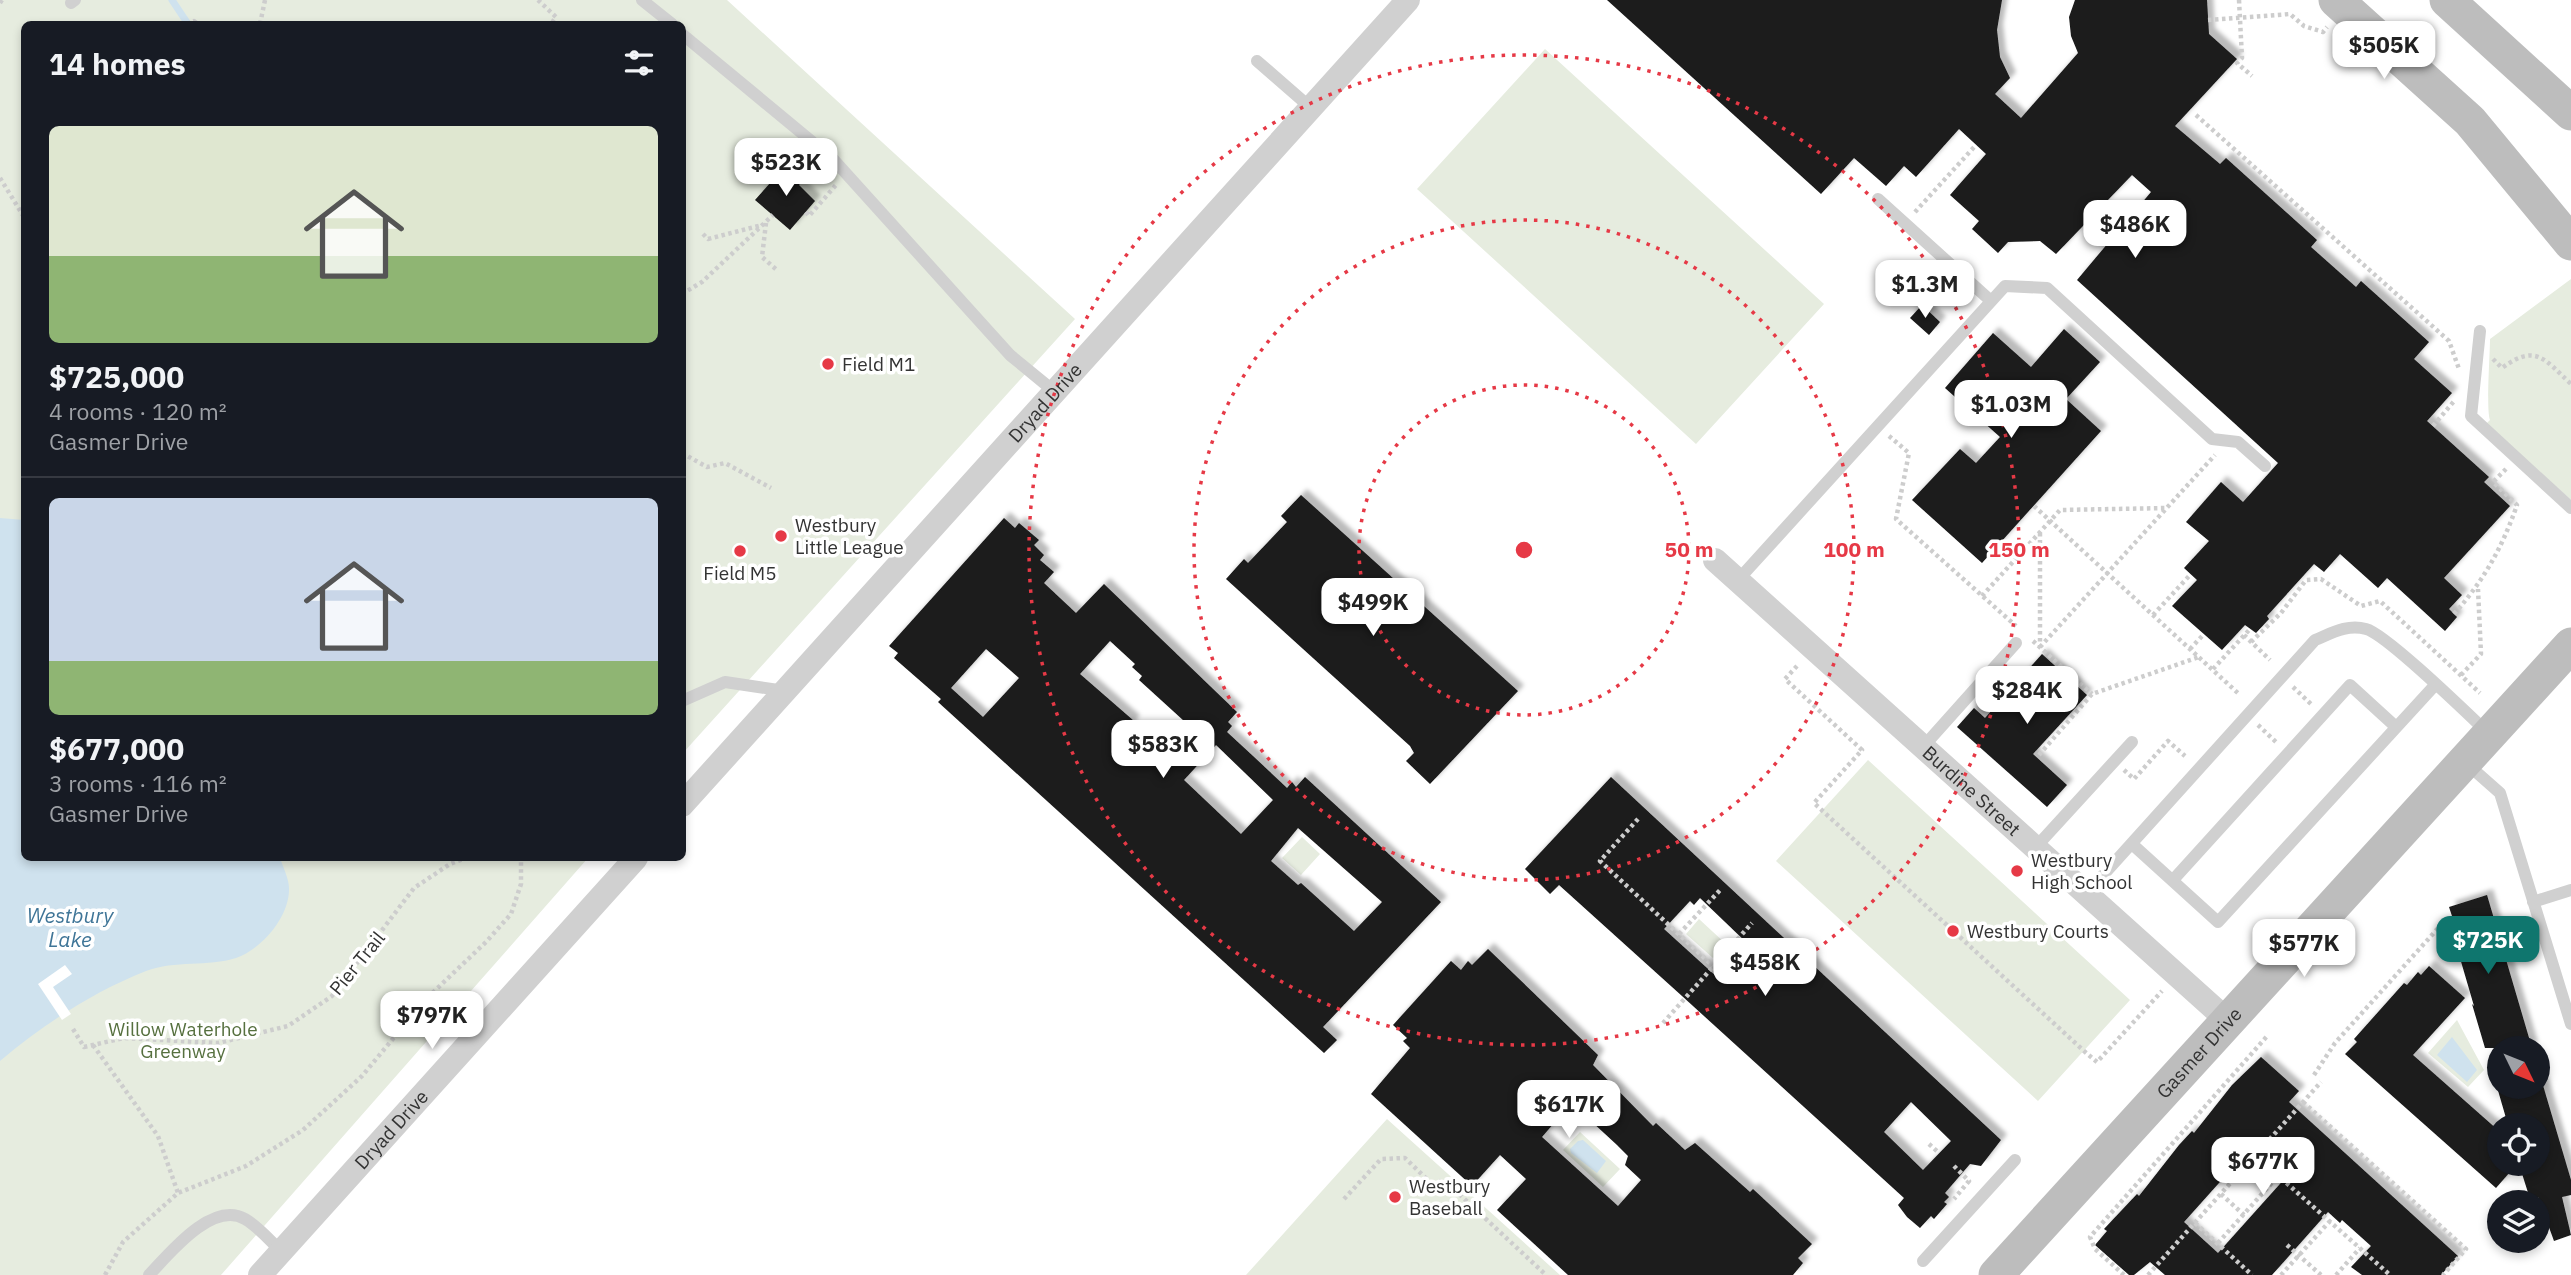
<!DOCTYPE html>
<meta charset="utf-8">
<style>
body{margin:0;font-family:"IBM Plex Sans",sans-serif;background:#20242c;color:#f1f3f6;height:100vh;display:flex;flex-direction:column;font-size:26px;white-space:nowrap}
*{box-sizing:border-box;margin:0}
p{font-size:23px;color:#9ea1a6}
.icon{flex:none;width:38px;height:38px;fill:none;stroke:currentColor;stroke-width:2;stroke-linecap:round;stroke-linejoin:round}
.map{position:relative;flex:1;overflow:hidden}
.drawer{position:absolute;left:21px;top:21px;width:665px;height:840px;display:flex;flex-direction:column;background:#171b24;border-radius:10px;box-shadow:0 4px 10px #0003}
.drawer>*{flex:none}
.needle{width:46px;rotate:133deg}
.fabs{position:absolute;left:2487px;top:1036px;display:grid;gap:14px}
.fabs a{display:grid;place-items:center;width:63px;height:63px;border-radius:50%;background:#171b24;box-shadow:0 4px 10px #0003;font-size:35px}
.price{position:absolute;translate:-50% -60px;padding:0 16px;border-radius:14px;background:#fff;color:#222;font-size:23px;line-height:46px;filter:drop-shadow(0 2px 4px #0008)}
.price::after{content:'';position:absolute;left:50%;top:42px;width:21px;height:16px;margin-left:-10px;background:inherit;clip-path:polygon(0 0,100% 0,50% 100%)}
.price.active{background:#0f766e;color:#fff}
ul{padding:0;list-style:none}
li{display:grid;align-content:center;gap:14px;height:371px;padding:0 28px}
li+li{border-top:2px solid #363941}
li span{display:grid;place-items:center;height:217px;border-radius:10px;color:#555}
li>.icon{margin-inline-start:auto}
span .icon{width:126px;height:126px;fill:#fffc;stroke-width:1}
li b{font-size:30px}
h2{display:flex;justify-content:space-between;align-items:center;height:84px;padding:0 28px;font-size:30px}
.map>svg:first-child{display:block}
</style>
<div class="map">
<svg width="2571" height="1275" viewBox="0 0 2571 1275">
<defs>
<filter id="shadow"><feDropShadow dx="6" dy="-6" stdDeviation="2" flood-color="#0004"/></filter>
</defs>
<rect width="100%" height="100%" fill="#fff"/>
<path fill="#e6ecdf" d="M0,0H727L1075,319L683,753L682,24H24V858H588L221,1275H0Z
M1545,49L1824,304L1696,444L1417,189Z
M2571,279V500L2486,424L2490,420C2486,410 2490,355 2490,339Z
M1868,760L2130,1000L2038,1101L1776,861Z
M1302,837L1320,854L1301,875L1282,858Z
M1699,919L1726,944L1713,958L1686,934Z
M2457,1020L2484,1070L2468,1087L2428,1053Z
M1387,1119L1560,1275H1246Z
M1580,1132L1620,1169L1603,1187L1563,1150Z"/>
<path fill="#cfe2ee" d="M0,518L24,520V858H280C283,867 289,879 289,888C290,916 262,949 236,958C208,967 175,960 146,971C93,992 44,1024 0,1061Z
M2452,1037L2477,1070L2467,1082L2437,1055Z
M1583,1140L1606,1161L1597,1173L1571,1153L1570,1149L1578,1141Z"/>
<path fill="#fff" d="M65,965L72,974L53,987L71,1014L62,1020L38,984Z"/>
<g fill="none" stroke-linecap="round" stroke-linejoin="round">
<path stroke="#cfe2ee" stroke-width="7" d="M172,0L188,24"/>
</g>
<path fill="#1a1a1a" fill-rule="evenodd" filter="url(#shadow)" d="M1607,0H2002L1997,30L2000,57L2010,78L1995,94L2021,118L2078,53L2071,36L2069,17L2075,0H2207L2209,34L2237,59L2175,126L2220,164L2226,158L2317,240L2311,247L2356,287L2361,281L2429,342L2414,359L2452,393L2427,421L2489,477L2484,482L2510,506L2444,578L2462,595L2449,609L2457,617L2445,631L2387,578L2378,588L2340,554L2324,572L2314,564L2267,616L2269,619L2256,633L2245,625L2222,650L2172,606L2197,580L2184,568L2209,541L2186,522L2221,482L2243,502L2278,463L2077,280L2151,192L2132,175L2056,254L2040,241L2008,242L1998,253L1972,229L1979,221L1950,195L1986,154L1959,129L1916,177L1904,166L1886,186L1854,158L1821,194Z
M786,165L803,180L799,185L815,201L790,230L755,200Z
M1922,305L1940,322L1929,335L1910,318Z
M2064,329L2100,362L2066,399L2101,431L1982,563L1912,500L1960,449L1976,463L2000,437L1945,388L1993,333L2031,367Z
M1301,495L1518,691L1430,784L1406,761L1414,753L1410,746L1226,579L1244,559L1248,563L1287,522L1281,516Z
M1004,518L1015,528L1019,523L1039,540L1034,545L1044,555L1040,560L1054,572L1044,583L1076,613L1104,584L1237,712L1228,722L1232,726L1227,732L1253,756L1287,788L1292,782L1296,787L1305,777L1441,902L1323,1027L1337,1040L1324,1053L938,702L941,699L894,658L898,653L889,646ZM1110,641L1135,664L1132,667L1142,676L1139,680L1184,721L1156,751L1129,727L1134,721L1080,674ZM986,649L1019,678L983,717L951,688ZM1216,745L1273,800L1241,834L1184,780ZM1298,828L1382,902L1354,931L1301,883L1298,885L1271,861Z
M2042,654L2087,695L2033,754L2067,785L2047,807L1957,727L1974,708L1985,718Z
M1611,777L2001,1140L1981,1166L1970,1164L1945,1193L1949,1197L1944,1202L1947,1204L1934,1219L1931,1216L1920,1228L1907,1217L1898,1205L1904,1198L1682,996L1559,885L1550,894L1525,869ZM1700,898L1749,945L1718,978L1664,929L1690,901L1694,905ZM1911,1102L1951,1141L1923,1170L1884,1132Z
M2487,895L2532,1048H2485L2472,1004L2474,1006L2448,917L2452,916L2449,907Z
M1488,949L1598,1055L1593,1065L1653,1126L1656,1123L1685,1150L1695,1143L1750,1192L1753,1189L1812,1244L1798,1258L1803,1263L1793,1275H1568L1497,1210L1526,1179L1500,1155L1472,1186L1371,1094L1410,1048L1403,1041L1407,1038L1393,1025L1451,961L1461,970L1468,961L1472,965ZM1566,1109L1582,1124L1591,1121L1617,1145L1628,1156L1625,1165L1641,1180L1618,1206L1542,1137Z
M2429,966L2465,998L2413,1055L2499,1131V1164H2517L2496,1188L2345,1054L2357,1042L2354,1039L2404,983L2407,985L2418,972L2421,975Z
M2261,1057L2299,1091L2289,1102L2458,1256L2441,1275H2362L2351,1267L2371,1246L2342,1220L2340,1223L2328,1212L2272,1275H2165L2150,1262L2134,1275H2129L2095,1245L2107,1231L2104,1229L2137,1194L2139,1196L2179,1145L2192,1131L2194,1133L2232,1085ZM2253,1145L2288,1175L2218,1253L2184,1222Z
M2542,1082L2571,1180V1195L2562,1197L2571,1235L2554,1241L2538,1197L2530,1199L2519,1164H2538V1125H2508L2497,1087H2538V1083Z"/>
<g fill="none" stroke-linecap="round" stroke-linejoin="round">
<path stroke="#cdcdcd" stroke-width="4.5" stroke-dasharray="3.5 3.5" stroke-linecap="butt" d="M538,0L556,17L551,24
M2239,0L2242,58L2237,63L2252,76
M0,3L2,0
M2208,20L2290,14L2304,26L2323,32L2327,27
M187,24L194,21L198,24
M260,24L265,0
M2196,115L2449,341L2459,369
M0,178L24,217
M806,212L809,216L836,185
M1915,212L1976,145
M766,223L762,257L778,271
M703,234L708,239L762,225
M682,294L702,282L773,215
M2493,359L2502,368C2536,343 2544,359 2571,384
M2433,426L2455,400
M1889,436L1909,453L1896,519L2016,626
M682,453L707,467L725,463L771,488
M2034,506L2240,695
M2040,533V647
M1982,596L2060,510L2167,508
M2454,614C2484,580 2502,548 2517,505L2493,482L2506,469
M2153,615L2190,575
M2244,635L2270,660
M2033,641L2092,694
M2251,642L2281,613L2306,580L2321,579L2361,606L2380,601L2480,693
M2040,647L2215,455
M2190,649L2204,634
M1797,666L1785,679L1862,750L1814,803L2084,1051L2097,1062L2162,991
M2213,669L2250,629
M2461,675L2481,654L2478,589
M2293,687L2312,705
M2258,725L2277,743
M2039,755L2092,694L2199,657
M2124,770L2134,779L2168,741L2185,756
M1638,819L1600,861L1713,966
M1679,934L1722,888
M1663,1023L1752,923
M73,1029L84,1047L124,1038L218,1043L288,1026L332,996L414,888L450,864L466,858
M93,1045L158,1136L178,1193
M2314,1075L2335,1043L2440,926
M2303,1102L2466,1249L2443,1275
M1929,1144L1939,1153
M2255,1155L2390,1275
M1954,1166L1969,1181L1954,1199
M2221,1194L2244,1215
M1344,1199L1381,1159L1405,1158L1435,1187L1443,1179L1546,1275
M2195,1223L2252,1275
M2218,1243L2278,1176
M2287,1245L2321,1275
M105,1275L123,1242L178,1193L246,1166L303,1130L362,1076L426,999L486,942L511,914L521,884V858
M2124,1275L2095,1249L2090,1237L2268,1035
M2148,1275L2321,1082
M2281,1275L2330,1221
M2336,1275L2360,1248"/>
<path stroke="#d0d0d0" stroke-width="12" d="M642,0L672,24
M71,3L75,0
M682,34L833,159L1010,355L1055,392
M1257,61L1311,108
M1878,199L1991,301
M2480,331L2471,416L2571,508
M1738,580L2005,286L2047,288L2212,439L2238,442L2265,466
M682,701L725,682L785,691
M1923,747L2016,643
M2466,763L2500,793L2571,1024
M2132,844L2218,922L2436,684
M2035,848L2132,742
M2173,880L2350,685L2396,727
M2086,894L2315,640C2332,633 2347,624 2366,629C2386,634 2470,716 2489,734
M2533,902L2571,890
M1923,1261L2015,1160
M149,1275C169,1254 212,1200 245,1219C259,1227 271,1242 282,1252"/>
<g stroke="#d0d0d0" stroke-width="24">
<path id="s1" d="M1715,560L2228,1021"/>
<path id="s2" d="M682,805L1408,0"/>
<path id="s3" d="M260,1275L636,858"/>
</g>
<g stroke="#bdbdbd" stroke-width="35">
<path d="M2336,0L2470,121L2571,243"/>
<path d="M2447,0L2571,113"/>
<path id="s4" d="M1996,1275L2571,645"/>
</g>
</g>
<g fill="none" stroke="#e63946" stroke-width="3.5" stroke-dasharray="3.5 7">
<circle cx="1524" cy="550" r="165"/>
<circle cx="1524" cy="550" r="330"/>
<circle cx="1524" cy="550" r="495"/>
</g>
<g fill="#e63946" stroke="#fff" stroke-width="2.5">
<circle cx="828" cy="364" r="7"/>
<circle cx="781" cy="536" r="7"/>
<circle cx="740" cy="551" r="7"/>
<circle cx="2017" cy="871" r="7"/>
<circle cx="1953" cy="931" r="7"/>
<circle cx="1395" cy="1197" r="7"/>
</g>
<g text-anchor="middle" stroke-width="7" stroke-linejoin="round" paint-order="stroke">
<g font-size="19" fill="#333" stroke="#fff" text-anchor="start">
<text x="842" y="371">Field M1</text>
<text x="795" y="532">Westbury<tspan x="795" dy="22">Little League</tspan></text>
<text x="740" y="580" text-anchor="middle">Field M5</text>
<text x="2031" y="867">Westbury<tspan x="2031" dy="22">High School</tspan></text>
<text x="1967" y="938">Westbury Courts</text>
<text x="1409" y="1193">Westbury<tspan x="1409" dy="22">Baseball</tspan></text>
</g>
<g font-size="19" fill="#333" stroke="#fff">
<text dy="7" stroke="none"><textPath href="#s2" startOffset="542">Dryad Drive</textPath></text>
<text dy="7" stroke="none"><textPath href="#s1" startOffset="345">Burdine Street</textPath></text>
<text transform="translate(357 963) rotate(-51)" y="7">Pier Trail</text>
<text dy="7" stroke="none"><textPath href="#s4" startOffset="301">Gasmer Drive</textPath></text>
<text dy="7" stroke="none"><textPath href="#s3" startOffset="196">Dryad Drive</textPath></text>
</g>
<g font-size="19" fill="#56703f" stroke="#fff">
<text x="183" y="1036">Willow Waterhole<tspan x="183" dy="22">Greenway</tspan></text>
</g>
<g font-size="21" font-style="italic" fill="#3f7597" stroke="#fff">
<text x="70" y="923">Westbury<tspan x="70" dy="24">Lake</tspan></text>
</g>
</g>
<circle cx="1524" cy="550" r="10" fill="#e63946" stroke="#fff" stroke-width="3.5"/>
<g font-size="21" text-anchor="middle" font-weight="bold" fill="#e63946" stroke="#fff" stroke-width="7" stroke-linejoin="round" paint-order="stroke">
<text x="1689" y="557">50 m</text>
<text x="1854" y="557">100 m</text>
<text x="2019" y="557">150 m</text>
</g>
</svg>
<div class="fabs">
<a><svg class="needle" viewBox="-14 -14 28 28"><path d="M0-13l5 13h-10z" fill="#e53935"/><path d="M0 13l5-13h-10z" fill="#9ea1a6"/></svg></a>
<a><svg class="icon" aria-label="locate" viewBox="0 0 24 24"><circle cx="12" cy="12" r="6"/><path d="M12 2v4M12 18v4M2 12h4M18 12h4"/></svg></a>
<a><svg class="icon" aria-label="layers" viewBox="0 0 24 24"><path d="M12 4l9 5-9 5-9-5zM3 14l9 5 9-5"/></svg></a>
</div>
<b class="price" style="left:2384px;top:81px">$505K</b>
<b class="price" style="left:786px;top:198px">$523K</b>
<b class="price" style="left:2135px;top:260px">$486K</b>
<b class="price" style="left:1925px;top:320px">$1.3M</b>
<b class="price" style="left:2011px;top:440px">$1.03M</b>
<b class="price" style="left:1373px;top:638px">$499K</b>
<b class="price" style="left:2027px;top:726px">$284K</b>
<b class="price" style="left:1163px;top:780px">$583K</b>
<b class="price active" style="left:2488px;top:976px">$725K</b>
<b class="price" style="left:2304px;top:979px">$577K</b>
<b class="price" style="left:1765px;top:998px">$458K</b>
<b class="price" style="left:432px;top:1051px">$797K</b>
<b class="price" style="left:1569px;top:1140px">$617K</b>
<b class="price" style="left:2263px;top:1197px">$677K</b>
<section class="drawer">
<h2>14 homes<svg class="icon" aria-label="filters" viewBox="0 0 24 24"><path d="M4 7h16M4 17h16"/><circle cx="9" cy="7" r="2"/><circle cx="15" cy="17" r="2"/></svg></h2>
<ul>
<li><span style="background:linear-gradient(#dfe7d0 60%,#8fb573 0)"><svg class="icon" aria-label="home" viewBox="0 0 24 24"><path d="M3 11l9-7 9 7M6 9v11h12V9"/></svg></span><div><b>$725,000</b><p>4 rooms · 120 m²</p><p>Gasmer Drive</p></div></li>
<li><span style="background:linear-gradient(#c9d6e8 75%,#8fb573 0)"><svg class="icon" aria-label="home" viewBox="0 0 24 24"><path d="M3 11l9-7 9 7M6 9v11h12V9"/></svg></span><div><b>$677,000</b><p>3 rooms · 116 m²</p><p>Gasmer Drive</p></div></li>
</ul>
</section>
</div>
